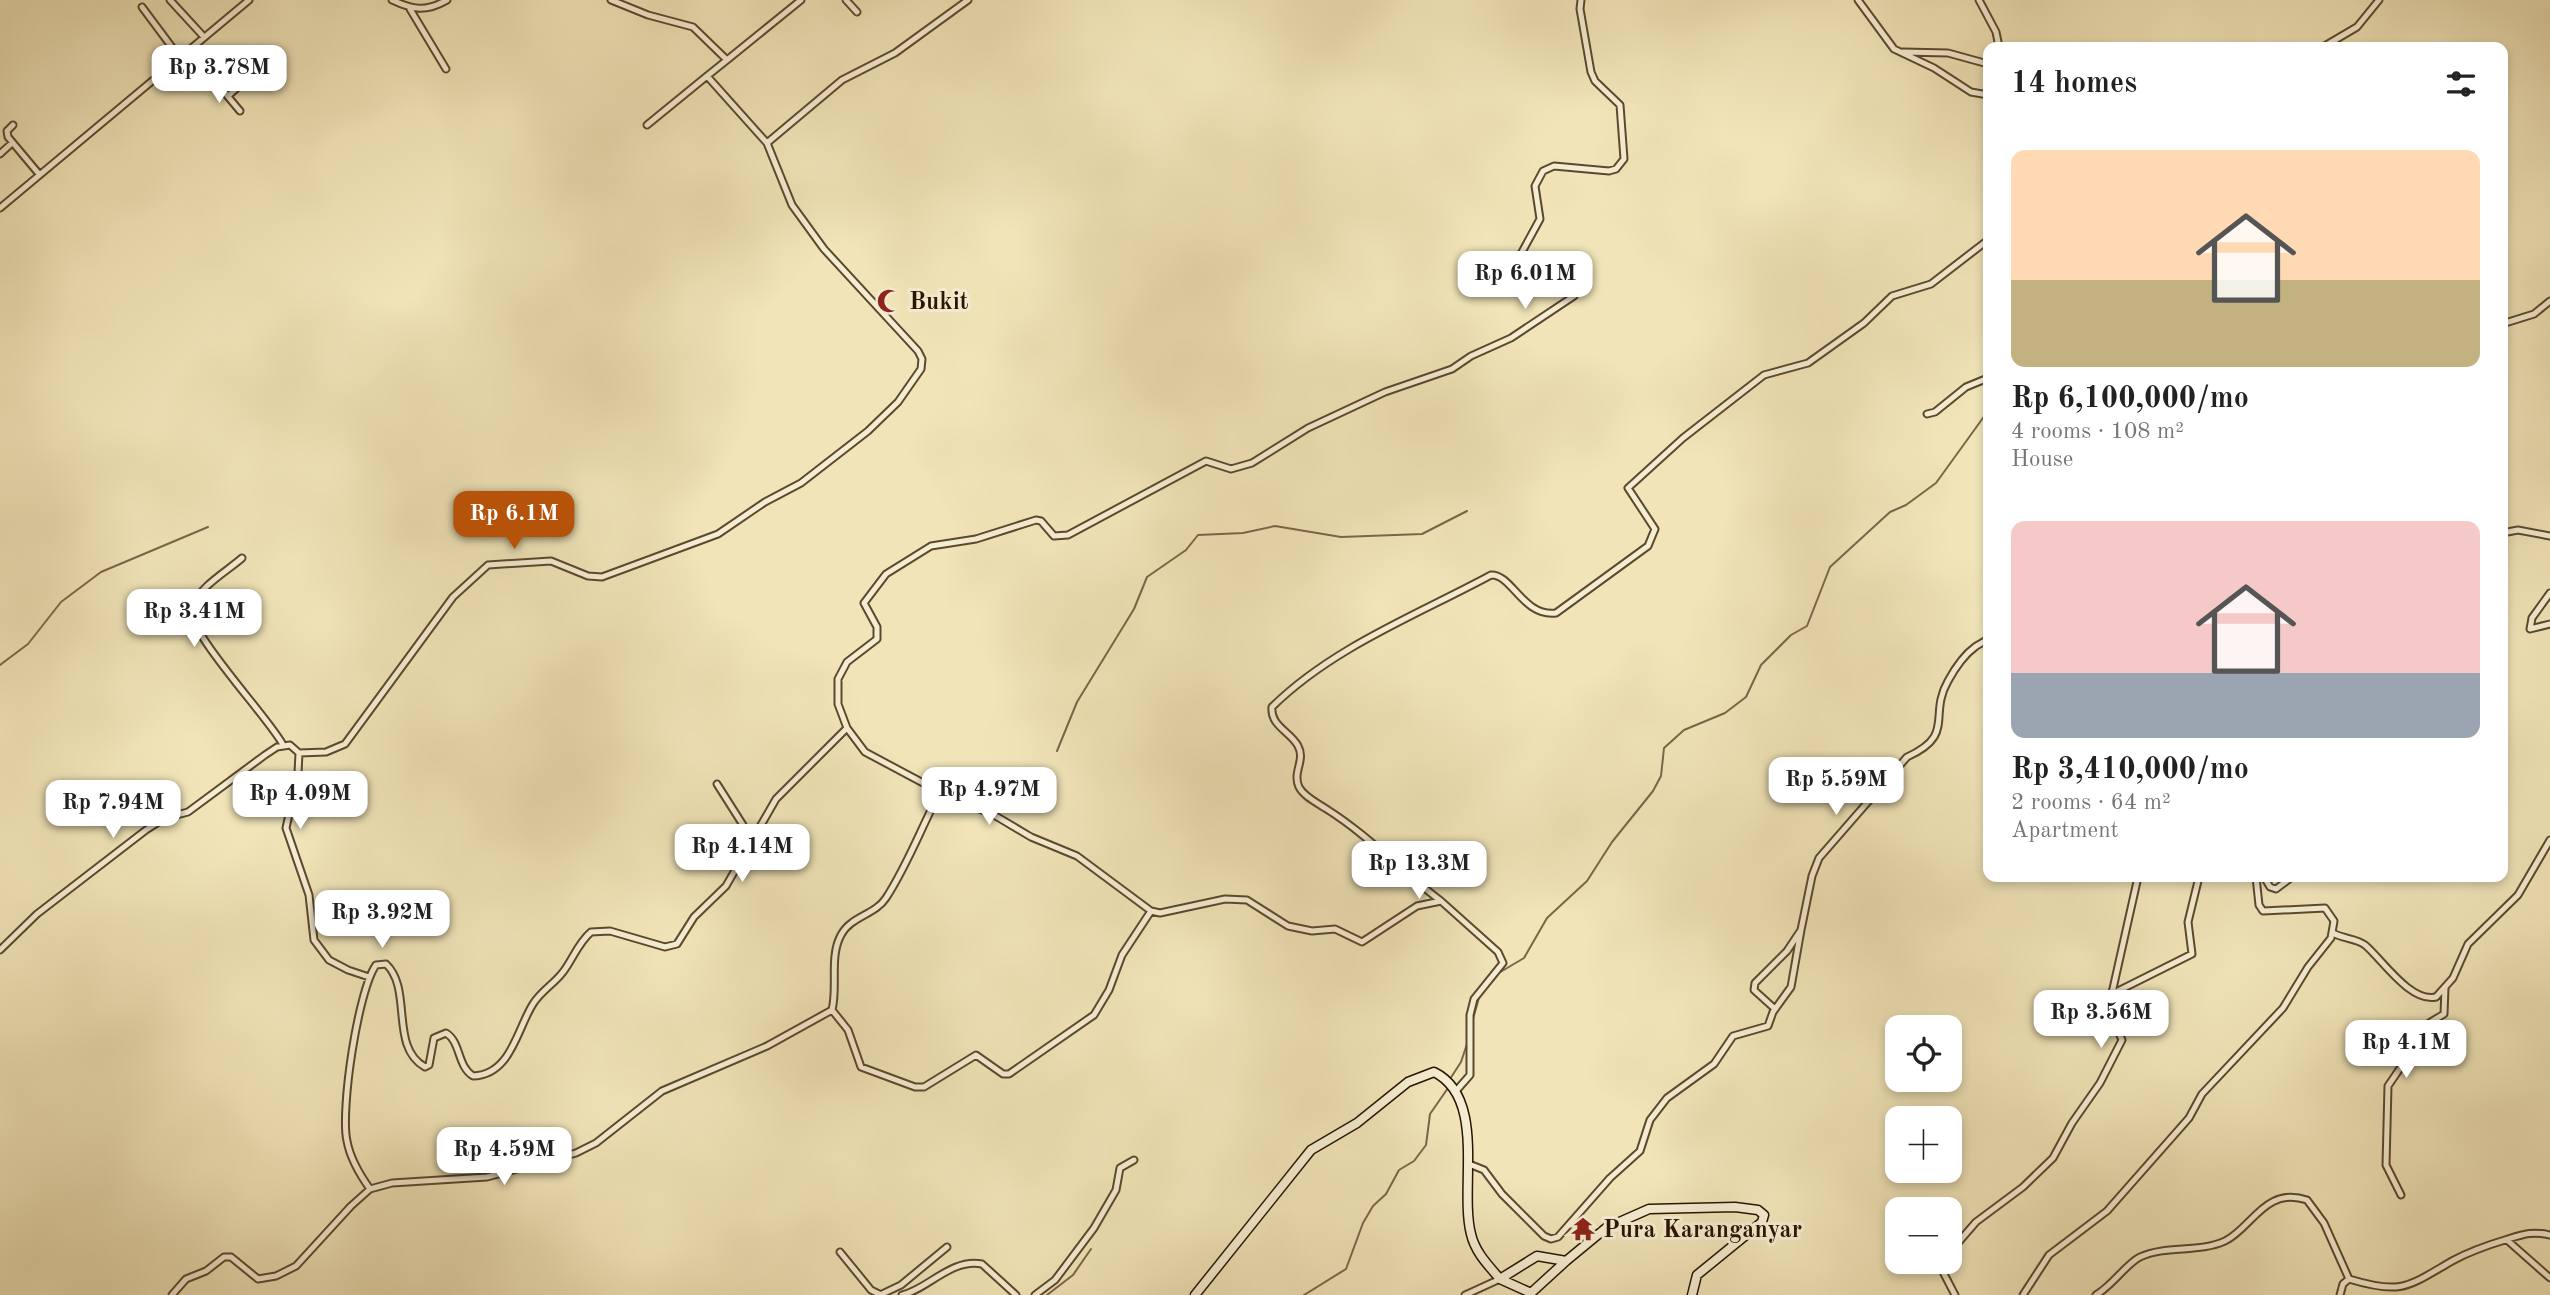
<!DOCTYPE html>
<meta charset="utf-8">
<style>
body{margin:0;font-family:"Old Standard TT",serif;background:#f2f2f2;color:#222;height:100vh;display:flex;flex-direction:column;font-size:26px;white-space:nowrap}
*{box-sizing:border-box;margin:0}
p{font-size:23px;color:#767676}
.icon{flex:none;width:38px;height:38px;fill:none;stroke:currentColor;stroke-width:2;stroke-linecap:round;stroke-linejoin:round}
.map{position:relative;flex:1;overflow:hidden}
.panel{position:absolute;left:1983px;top:42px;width:525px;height:840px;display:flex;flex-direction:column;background:#fff;border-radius:14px;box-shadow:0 4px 10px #0003}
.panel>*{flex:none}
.controls{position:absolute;left:1885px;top:1015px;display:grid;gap:14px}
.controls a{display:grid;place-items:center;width:77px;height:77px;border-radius:14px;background:#fff;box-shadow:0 4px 10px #0003;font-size:35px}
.price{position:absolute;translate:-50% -60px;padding:0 16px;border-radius:14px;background:#fff;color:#222;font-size:23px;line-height:46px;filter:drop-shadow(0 2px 4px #0008)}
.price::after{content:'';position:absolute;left:50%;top:42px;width:21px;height:16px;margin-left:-10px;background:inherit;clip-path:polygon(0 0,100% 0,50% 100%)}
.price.on{background:#b45309;color:#fff}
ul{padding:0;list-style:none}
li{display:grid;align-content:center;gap:14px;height:371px;padding:0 28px}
li span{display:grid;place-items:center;height:217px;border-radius:14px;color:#555}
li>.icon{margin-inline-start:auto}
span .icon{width:126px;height:126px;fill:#fffc;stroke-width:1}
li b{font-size:30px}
h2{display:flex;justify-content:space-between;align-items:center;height:84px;padding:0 28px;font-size:30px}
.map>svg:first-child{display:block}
</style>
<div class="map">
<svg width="2550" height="1295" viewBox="0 0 2550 1295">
<rect width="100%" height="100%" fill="#f0e4b8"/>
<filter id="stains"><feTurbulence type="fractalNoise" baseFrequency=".00286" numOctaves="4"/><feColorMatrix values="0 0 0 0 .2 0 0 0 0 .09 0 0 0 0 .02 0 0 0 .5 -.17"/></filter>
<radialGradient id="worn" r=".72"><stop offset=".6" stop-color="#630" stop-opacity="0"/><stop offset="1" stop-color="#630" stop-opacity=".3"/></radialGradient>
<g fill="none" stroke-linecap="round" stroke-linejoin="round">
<path stroke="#796649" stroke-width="2" d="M0,665L28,644L61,602L101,572L208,527
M1057,751L1077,702L1134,609L1147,577L1186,550L1198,535L1243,533L1275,526L1341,537L1422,534L1467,511
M1497,974L1524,958L1547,918L1587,881L1612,842L1653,791L1661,776L1664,748L1684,730L1725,713L1746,697L1761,665L1791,635L1807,626L1830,567L1890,512L1906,505L1936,483L1988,411
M1473,1019L1480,994
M1450,1079L1461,1062L1468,1041
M1047,1295L1073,1275L1091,1249
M1304,1295L1346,1269L1363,1223L1373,1206L1386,1194L1399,1170L1414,1161L1426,1145L1430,1114L1448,1088"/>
<g stroke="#5c482e" stroke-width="9">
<path id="street" d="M170,0L204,37
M392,0C413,10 426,12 447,0
M846,0L857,12
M1858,0L1894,49L1934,68L1971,92L1988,95
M1979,0L1996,32L1999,47
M142,7L180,58
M410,9L446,69
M2323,47L2357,27L2379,0
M189,50L240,111
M1903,52L1948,53L1988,64
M727,60L801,0
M217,83L241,61
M228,96L246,80
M13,125L7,131L8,137L39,174
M647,125L707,76
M767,143L842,80L895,53L968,0
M1988,148V160
M0,154L12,143
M0,208L249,0
M2502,324L2534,314L2550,301
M1927,414L1935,412L1966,387L1988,378
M2502,533L2518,530L2550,536
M242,558C226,572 200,586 192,607C183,628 270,719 283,745
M2550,593L2532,618L2530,629L2550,624
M299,753L326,752L345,744L453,597L488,565L551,561L588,576L602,577L718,534L765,502L801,483L868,431L898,402L921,369L922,359L918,351L824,249L792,205L767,143L707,76L727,60L693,27L648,15L611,0
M717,784L743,825L749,842
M2264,877L2270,887L2276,889L2292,877
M1441,901C1402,872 1369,836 1328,810C1318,803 1304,797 1299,787C1292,772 1306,760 1298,746C1291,732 1270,726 1272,707C1333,647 1417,615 1491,575C1512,574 1523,617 1556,613L1648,546L1655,529L1628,488L1683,438L1764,375L1808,363L1864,323L1892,296L1931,284L1988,240
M2333,933C2343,939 2356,938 2365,945C2381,958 2410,1003 2436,997L2453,978L2468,944L2518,895L2550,840
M0,950L37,914L146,830L165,818L188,812L265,755L277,747L290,745L299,753L298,773L286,828L309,895L314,940L329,960L348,970L369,977
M2112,993L2138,877
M1775,1009L1754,990L1755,983L1787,951L1801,930L1812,876L1819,858L1907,757C1956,735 1928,716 1948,681C1954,670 1964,655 1975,647C1980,643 1984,643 1988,638
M832,1010L848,1030L861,1067L915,1087H924L976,1055L1003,1074H1009L1094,1015L1109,990L1122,955L1151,911
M1456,1091L1470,1075V1015L1474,999L1503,963L1498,952L1441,901L1417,906L1362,942L1335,929L1312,931L1288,926L1247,900L1225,899L1160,913L1151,911L1077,856L1031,837L994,815L940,792L865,752L847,728L838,704V679L847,662L877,639V627L864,603L886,574L931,546L976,539L1036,520L1041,521L1054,536L1068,535L1206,461L1231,469L1252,463L1308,428L1385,392L1452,369L1471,356L1511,338L1574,296L1578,289L1575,283C1555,275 1534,287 1518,272L1516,263L1540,219L1535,186L1543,171L1554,166L1609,171L1616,169L1624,159L1620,105L1595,81L1591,72L1580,9L1581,0
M1469,1164L1484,1170L1502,1194L1544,1236L1551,1239L1558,1237L1610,1178L1640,1151L1650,1120L1667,1098L1714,1064L1733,1036L1768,1026L1773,1012L1791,987L1801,930
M370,1189C360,1175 350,1158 347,1141C340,1111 358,990 376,965L386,964C413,989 389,1047 425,1067L429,1065L434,1038L446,1033C461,1042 457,1066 473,1076C511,1075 517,1029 533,1004C541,991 554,984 563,972C573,959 578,943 591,932L610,931L665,947L677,944L694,917L726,886L776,799L847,728
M2401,1195L2386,1165L2388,1086L2418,1042L2424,1026L2444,1014L2445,988
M2507,1240L2550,1278
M840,1252L871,1290L881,1295
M1950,1252L1976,1222L2023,1187L2053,1158L2072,1123L2100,1083L2122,1040L2118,1031L2097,1018L2098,1007L2104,998L2192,954L2188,922L2199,877
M1942,1262V1270L1955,1295
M172,1295L186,1279L206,1271L224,1257H231L258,1279L276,1276L296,1266L351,1206L370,1189L392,1183L487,1177L576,1153L596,1143L662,1091L767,1046L832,1010C838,987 829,957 841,935C851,916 875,915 886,898C908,864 921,828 940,792
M880,1295L901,1285L947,1247
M902,1295C927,1290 951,1258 982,1264L1016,1295
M1035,1295L1055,1280L1094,1228L1116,1190L1120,1168L1134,1160
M1465,1295L1500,1279
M2023,1295L2049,1255L2107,1211L2189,1118L2202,1094L2283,1008L2308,967L2331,938L2334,921L2325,908L2263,911L2259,905L2256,877
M2096,1295C2113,1285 2126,1264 2140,1257C2166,1245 2199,1253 2225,1241C2252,1228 2265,1186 2307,1200L2324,1223L2349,1279C2402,1295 2407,1287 2452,1261C2470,1251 2488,1245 2508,1239C2524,1234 2533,1231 2550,1235
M2340,1295L2343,1284L2349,1279"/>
</g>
<g stroke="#2a1400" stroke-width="11">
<path id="secondary" d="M1500,1279L1531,1293L1566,1261
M1195,1295L1311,1150L1357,1123L1408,1082L1434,1072C1487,1098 1459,1188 1471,1234C1475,1252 1488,1265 1500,1279L1537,1256L1566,1261L1606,1228L1649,1209L1735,1207L1758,1210L1764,1215L1762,1222L1697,1275L1692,1295"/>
</g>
<use href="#street" stroke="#f5edd1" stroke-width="5"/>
<use href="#secondary" stroke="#f5edd1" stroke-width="8"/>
</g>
<defs>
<g id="mosque-bare" transform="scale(1.89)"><path d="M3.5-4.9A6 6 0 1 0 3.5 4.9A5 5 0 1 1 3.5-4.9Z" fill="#8f2418" stroke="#f5edd1" stroke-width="2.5" paint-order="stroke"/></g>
<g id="temple-bare" transform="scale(1.89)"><path d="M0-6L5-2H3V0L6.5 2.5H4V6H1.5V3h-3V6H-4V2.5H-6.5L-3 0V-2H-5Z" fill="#8f2418" stroke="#f5edd1" stroke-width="2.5" paint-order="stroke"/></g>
</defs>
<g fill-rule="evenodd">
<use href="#mosque-bare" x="889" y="301"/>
<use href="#temple-bare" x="1583" y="1229"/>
</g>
<g text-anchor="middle" stroke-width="6" stroke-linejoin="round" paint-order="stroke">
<g font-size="24" font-weight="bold" fill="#2a1400" stroke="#f5edd1" text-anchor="start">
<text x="909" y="309">Bukit</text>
<text x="1603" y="1237">Pura Karanganyar</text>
</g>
</g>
<rect width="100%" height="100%" filter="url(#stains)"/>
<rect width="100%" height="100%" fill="url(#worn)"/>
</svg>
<div class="controls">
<a><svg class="icon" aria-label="locate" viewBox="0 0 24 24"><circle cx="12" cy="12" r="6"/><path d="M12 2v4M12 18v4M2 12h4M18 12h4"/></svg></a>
<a>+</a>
<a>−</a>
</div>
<b class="price" style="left:219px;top:105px">Rp 3.78M</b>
<b class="price" style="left:1525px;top:311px">Rp 6.01M</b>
<b class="price on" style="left:514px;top:551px">Rp 6.1M</b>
<b class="price" style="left:194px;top:649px">Rp 3.41M</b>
<b class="price" style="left:1836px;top:817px">Rp 5.59M</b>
<b class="price" style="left:989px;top:827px">Rp 4.97M</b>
<b class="price" style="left:300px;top:831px">Rp 4.09M</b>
<b class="price" style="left:113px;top:840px">Rp 7.94M</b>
<b class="price" style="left:742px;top:884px">Rp 4.14M</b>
<b class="price" style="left:1419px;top:901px">Rp 13.3M</b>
<b class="price" style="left:382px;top:950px">Rp 3.92M</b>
<b class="price" style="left:2101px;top:1050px">Rp 3.56M</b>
<b class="price" style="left:2406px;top:1080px">Rp 4.1M</b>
<b class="price" style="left:504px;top:1187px">Rp 4.59M</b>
<section class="panel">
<h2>14 homes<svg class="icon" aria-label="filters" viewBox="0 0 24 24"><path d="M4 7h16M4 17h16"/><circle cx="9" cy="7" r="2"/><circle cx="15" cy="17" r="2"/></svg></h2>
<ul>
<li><span style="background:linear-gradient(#ffd9b3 60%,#c2b280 0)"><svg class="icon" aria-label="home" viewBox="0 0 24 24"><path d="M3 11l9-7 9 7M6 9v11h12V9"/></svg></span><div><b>Rp 6,100,000/mo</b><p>4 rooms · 108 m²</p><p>House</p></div></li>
<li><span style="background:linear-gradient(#f6c9c9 70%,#9aa5b1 0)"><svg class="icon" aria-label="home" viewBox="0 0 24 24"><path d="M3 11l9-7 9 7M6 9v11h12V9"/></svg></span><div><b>Rp 3,410,000/mo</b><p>2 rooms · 64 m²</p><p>Apartment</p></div></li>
</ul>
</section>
</div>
